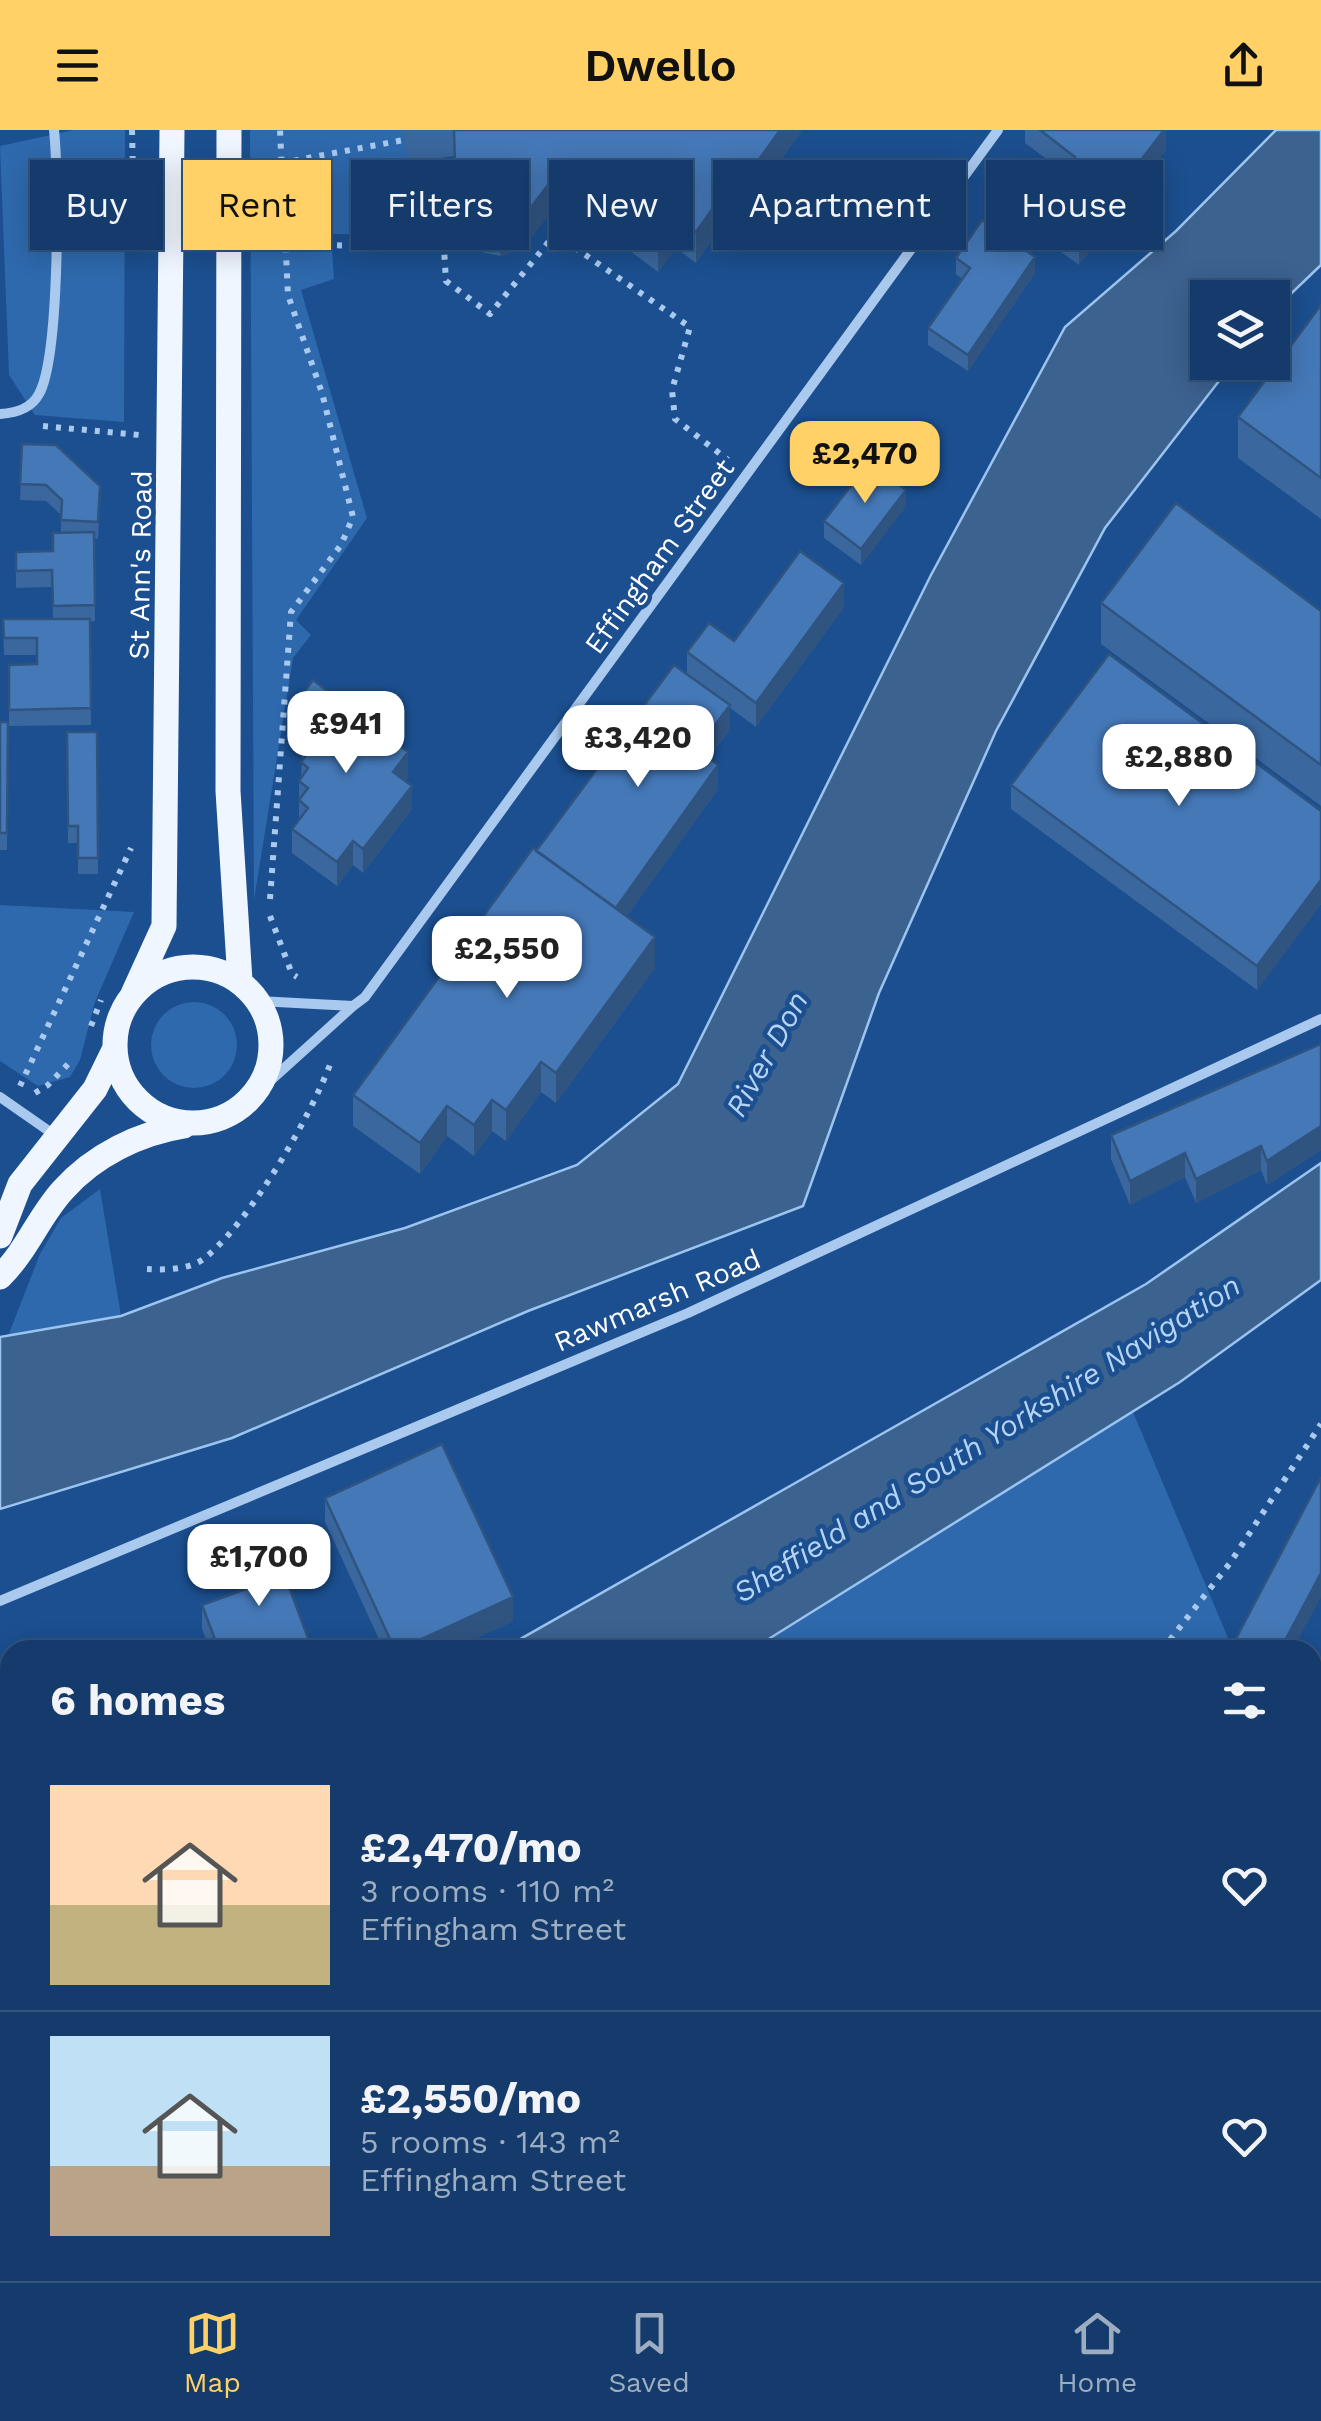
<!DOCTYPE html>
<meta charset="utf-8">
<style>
body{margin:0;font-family:"Work Sans",sans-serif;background:#214673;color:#f1f3f6;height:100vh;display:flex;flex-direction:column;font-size:38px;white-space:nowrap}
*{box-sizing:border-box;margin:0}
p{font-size:32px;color:#9dadc1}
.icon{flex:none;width:55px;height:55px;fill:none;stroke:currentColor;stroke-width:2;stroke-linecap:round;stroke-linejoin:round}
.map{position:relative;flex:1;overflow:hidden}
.side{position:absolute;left:0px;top:1510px;width:1322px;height:642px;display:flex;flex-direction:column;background:#143b6b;border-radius:30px 30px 0 0;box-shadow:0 5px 25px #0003,0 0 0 2px #33557e}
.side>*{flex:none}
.hud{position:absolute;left:30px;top:30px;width:1262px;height:90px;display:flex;gap:20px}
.controls{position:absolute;left:1190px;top:150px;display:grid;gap:20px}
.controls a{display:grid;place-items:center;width:100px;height:100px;border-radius:0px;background:#143b6b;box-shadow:0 5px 25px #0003,0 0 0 2px #33557e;font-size:50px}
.price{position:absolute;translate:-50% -85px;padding:0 22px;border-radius:20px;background:#fff;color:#222;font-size:32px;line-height:65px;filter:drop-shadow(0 2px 5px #0008)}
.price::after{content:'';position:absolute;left:50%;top:60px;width:30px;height:22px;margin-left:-15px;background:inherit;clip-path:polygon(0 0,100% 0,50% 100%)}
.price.current{background:#ffd166;color:#111}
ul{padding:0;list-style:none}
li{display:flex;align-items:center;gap:30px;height:250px;padding:0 50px}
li+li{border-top:2px solid #33557e}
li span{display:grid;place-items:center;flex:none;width:280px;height:200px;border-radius:0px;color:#555}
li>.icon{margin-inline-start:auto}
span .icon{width:120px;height:120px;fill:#fffc;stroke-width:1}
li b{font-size:42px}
h2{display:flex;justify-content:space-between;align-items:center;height:120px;padding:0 50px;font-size:42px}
.chip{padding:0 35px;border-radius:0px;background:#143b6b;box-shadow:0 5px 25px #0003,0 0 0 2px #33557e;font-size:35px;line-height:90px}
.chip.current{background:#ffd166;color:#111}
header{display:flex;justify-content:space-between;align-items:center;height:130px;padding:0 50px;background:#ffd166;color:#111;font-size:45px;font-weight:600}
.dock{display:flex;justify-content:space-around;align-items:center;height:140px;border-top:2px solid #33557e;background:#143b6b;font-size:28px;color:#9dadc1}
.dock a{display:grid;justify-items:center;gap:5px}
.dock .current{color:#ffd166}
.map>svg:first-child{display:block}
</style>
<header><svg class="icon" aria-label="menu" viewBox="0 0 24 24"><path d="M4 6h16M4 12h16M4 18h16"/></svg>Dwello<svg class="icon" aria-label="share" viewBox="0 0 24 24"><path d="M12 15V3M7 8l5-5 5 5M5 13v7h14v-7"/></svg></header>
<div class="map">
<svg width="1321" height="2151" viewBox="0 0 1321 2151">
<rect width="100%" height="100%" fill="#1b4f8f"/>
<path fill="#2e69ad" d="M74,0H125L124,292L35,285L9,245L0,16Z
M250,0H403L428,30L431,105L331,104L334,149L301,160L367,388L296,490L311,505L293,528L254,770Z
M0,775L134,782L95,872L80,930L70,947L38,956L0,931Z
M151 915a43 43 0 1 1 86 0a43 43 0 1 1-86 0Z
M100,1059L121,1186L8,1206L40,1124L61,1088Z
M1133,1282L1233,1520H751Z
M1313,1933L1321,1938V2151H0V1998L10,1992V2142H1312Z"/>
<path fill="#3c6290" stroke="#9cc4f0" stroke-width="2.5" d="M1276,0H1321V135L1273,181L1272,168H1208V232L1233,233L1105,398L996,601L879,863L803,1076L528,1181L232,1308L0,1379V1207L121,1186L222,1148L405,1098L577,1035L678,954L931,445L1065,197L1176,101Z
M1321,1033V1150L1180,1252L751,1520H501L1146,1154Z
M10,1817V1992L0,1998V1823Z"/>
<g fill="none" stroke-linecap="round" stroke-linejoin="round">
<path stroke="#a9c9ee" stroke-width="6" stroke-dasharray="5 8" stroke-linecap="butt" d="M132,0L135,130
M438,21L446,151L490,184L555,104L690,197L672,260L675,289L728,330
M281,33L409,9
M259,86L283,88
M285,114L445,118
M43,296L140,305
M270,769L291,482L341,415L353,387L322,263L288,165L280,0
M270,786L292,844L297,847
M91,896L101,870
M20,956L131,718
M35,963L48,955L70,932
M147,1139C165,1140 191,1140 206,1127C251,1090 311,986 331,932
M1162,1520L1230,1433L1321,1294
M532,2151L544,2142
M1215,2151L1228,2142"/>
<path stroke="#a9c9ee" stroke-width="10" d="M0,284C16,283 31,279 39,264C60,226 59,48 54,0
M353,876L365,867L998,0
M0,967L56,1006
M248,971L353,876L258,871
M0,1471L688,1183L1321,889"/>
<path stroke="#f0f6ff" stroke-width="25" d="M229,0L228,661L240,851
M115 915a78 78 0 1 1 156 0a78 78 0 1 1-156 0Z
M133,864L164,796L172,0
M0,1106L20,1054L95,959L115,918
M0,1147C28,1119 39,1086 63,1060C94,1025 140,1003 184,996"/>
</g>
<path fill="#3a679d" d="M403,0H802L743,83L735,78L696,133L676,118L658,142L561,69L522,119L500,126L472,120L456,99L454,26L408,33Z
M1025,0H1166V20L1079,135L1057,119V95L1069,79L1059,72V48L1064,42L1025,13Z
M956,128L1035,143L968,241L928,215V198L962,149L956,144Z
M1321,175V389L1238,328V287Z
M22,314L100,372L98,409L94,408L95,491L90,492L91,595L9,596V535L37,534V525H4L3,489H53L52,457L16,458V422L53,421L61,403V385L46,371L20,370Z
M906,376L861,435L824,408V391Z
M1101,473L1321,481V676L1101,514Z
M844,477L756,597L730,578V599L709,628L718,659L627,786L655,838L556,973L541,962L506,1011L492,1001L474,1026L447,1006L420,1044L353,996V965L536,721L687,544V522L734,511Z
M298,571L408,646L405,651L412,679L363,743L353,735L337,756L292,723V699L299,691V651L301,647L303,613V599L298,595Z
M0,592H8L7,720H0Z
M67,602H97L98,744H78V713H68Z
M1011,655L1321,681V774L1257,860L1011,679Z
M1321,914V1020L1267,1055L1261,1040L1196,1073L1185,1047L1130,1075L1111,1029V1005Z
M325,1368L513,1491L450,1520H384L325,1392Z
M244,1418L312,1520H210L202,1499V1475L250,1458L244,1442Z
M1312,1558L1321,1561V1645L1312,1640Z
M10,1671V1711L3,1699V1675Z
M1312,1733L1321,1739V1922L1312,1916Z"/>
<path fill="#305480" d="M780,0H802L743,83V52Z
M1164,0H1166V20L1079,135V111Z
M561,38V69L522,119L500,126V95Z
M735,47V78L696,133V102Z
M676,87V118L658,142V112Z
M1035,127V143L968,241V225Z
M906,360V376L861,435V419Z
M844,453V477L756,597V573Z
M730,575V599L697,643V619Z
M408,622V646L393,666V642Z
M718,635V659L612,807V783Z
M412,656V679L363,743V719Z
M353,711V735L337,756V732Z
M1321,750V774L1257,860V836Z
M655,807V838L556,973V943Z
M541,932V962L506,1011V980Z
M492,970V1001L474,1026V995Z
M447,976V1006L420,1044V1013Z
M1321,996V1020L1267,1055V1031Z
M1261,1016V1040L1196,1073V1049Z
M1185,1023V1047L1130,1075V1051Z
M1321,1443V1467L1293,1520H1280Z
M513,1467V1491L450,1520H398Z"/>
<path fill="#4478b7" stroke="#305480" stroke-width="2.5" d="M454,0H780L743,52L735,47L696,102L676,87L658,112L561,38L522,89L500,95L472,89L456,68Z
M1040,0H1164L1079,111L1057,95L1080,64L1059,48L1075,27Z
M982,90L1035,127L968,225L928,198L970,138L956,128Z
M1321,175V348L1238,287Z
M22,314L56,315L100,356L98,392L61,390L62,370L46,355L20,354Z
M869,332L906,360L861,419L824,391Z
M1176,373L1321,481V635L1101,473Z
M94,402L95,475L53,476L52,440L16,441V422L53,421V403Z
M800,421L844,453L756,573L687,522L709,493L734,511Z
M3,489H90L91,578L9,580V535L37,534V508H4Z
M1109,524L1321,681V750L1257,836L1011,655Z
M674,535L730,575L697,619L718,635L616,778L536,721Z
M313,550L408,622L393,642L412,656L363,719L353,711L337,732L292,699L308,678L299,670L308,658L299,651L308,638L301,632L310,620L302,614L311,603L303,597L314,583L298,571Z
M0,592H8L7,703H0Z
M67,602H97L98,728H78V696H68Z
M533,718L655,807L556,943L541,932L506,980L492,970L474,995L447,976L420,1013L353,965Z
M1321,914V996L1267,1031L1261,1016L1196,1049L1185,1023L1130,1051L1111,1005Z
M442,1314L513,1467L398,1520H395L325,1368Z
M1321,1347V1443L1280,1520H1230Z
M271,1408L312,1519L219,1520L202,1475L257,1455L244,1418Z
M1313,1557L1321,1561V1621L1312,1616Z
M10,1671V1687L3,1675Z
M1312,1733L1321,1739V1898L1312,1893Z"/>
<g text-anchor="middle" stroke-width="9" stroke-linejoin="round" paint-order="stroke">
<g font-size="28" fill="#fff" stroke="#1b4f8f">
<text transform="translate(659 426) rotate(-54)" y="10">Effingham Street</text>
<text transform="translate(140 435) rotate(-89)" y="10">St Ann's Road</text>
<text transform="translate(657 1170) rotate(-23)" y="10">Rawmarsh Road</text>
</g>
<g font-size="30" font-style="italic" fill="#b5d3f5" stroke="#1b4f8f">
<text transform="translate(767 924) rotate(-61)" y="10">River Don</text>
<text transform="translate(987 1309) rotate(-32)" y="10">Sheffield and South Yorkshire Navigation</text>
</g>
</g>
</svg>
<div class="controls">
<a><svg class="icon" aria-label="layers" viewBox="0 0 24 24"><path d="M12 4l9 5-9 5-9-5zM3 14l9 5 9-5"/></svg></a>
</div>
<b class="price current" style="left:865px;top:376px">£2,470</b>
<b class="price" style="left:346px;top:646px">£941</b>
<b class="price" style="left:638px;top:660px">£3,420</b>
<b class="price" style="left:1179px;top:679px">£2,880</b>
<b class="price" style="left:507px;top:871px">£2,550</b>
<b class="price" style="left:259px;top:1479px">£1,700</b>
<div class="hud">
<a class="chip">Buy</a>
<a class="chip current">Rent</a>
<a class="chip">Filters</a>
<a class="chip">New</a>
<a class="chip">Apartment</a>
<a class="chip">House</a>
</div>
<section class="side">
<h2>6 homes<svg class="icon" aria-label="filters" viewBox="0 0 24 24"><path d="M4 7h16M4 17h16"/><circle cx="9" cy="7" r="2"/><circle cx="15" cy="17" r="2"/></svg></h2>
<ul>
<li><span style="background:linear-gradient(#ffd9b3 60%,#c2b280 0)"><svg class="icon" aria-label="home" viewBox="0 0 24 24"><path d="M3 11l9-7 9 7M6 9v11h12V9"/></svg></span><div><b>£2,470/mo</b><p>3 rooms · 110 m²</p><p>Effingham Street</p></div><svg class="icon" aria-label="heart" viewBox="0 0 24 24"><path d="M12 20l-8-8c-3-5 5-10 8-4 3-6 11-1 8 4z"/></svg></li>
<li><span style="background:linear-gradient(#bfe0f5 65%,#b9a48a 0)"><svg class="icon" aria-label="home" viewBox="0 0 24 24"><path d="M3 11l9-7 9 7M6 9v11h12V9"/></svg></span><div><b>£2,550/mo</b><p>5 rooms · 143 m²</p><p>Effingham Street</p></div><svg class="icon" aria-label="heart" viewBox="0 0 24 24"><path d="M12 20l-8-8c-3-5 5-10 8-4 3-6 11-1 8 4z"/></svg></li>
</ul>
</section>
</div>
<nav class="dock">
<a class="current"><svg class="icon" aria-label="map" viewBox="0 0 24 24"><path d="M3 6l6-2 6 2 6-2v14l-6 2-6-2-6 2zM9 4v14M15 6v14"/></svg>Map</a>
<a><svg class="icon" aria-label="saved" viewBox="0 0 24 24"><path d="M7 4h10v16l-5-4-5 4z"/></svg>Saved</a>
<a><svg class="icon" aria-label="home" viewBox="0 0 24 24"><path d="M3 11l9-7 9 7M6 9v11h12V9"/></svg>Home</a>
</nav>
